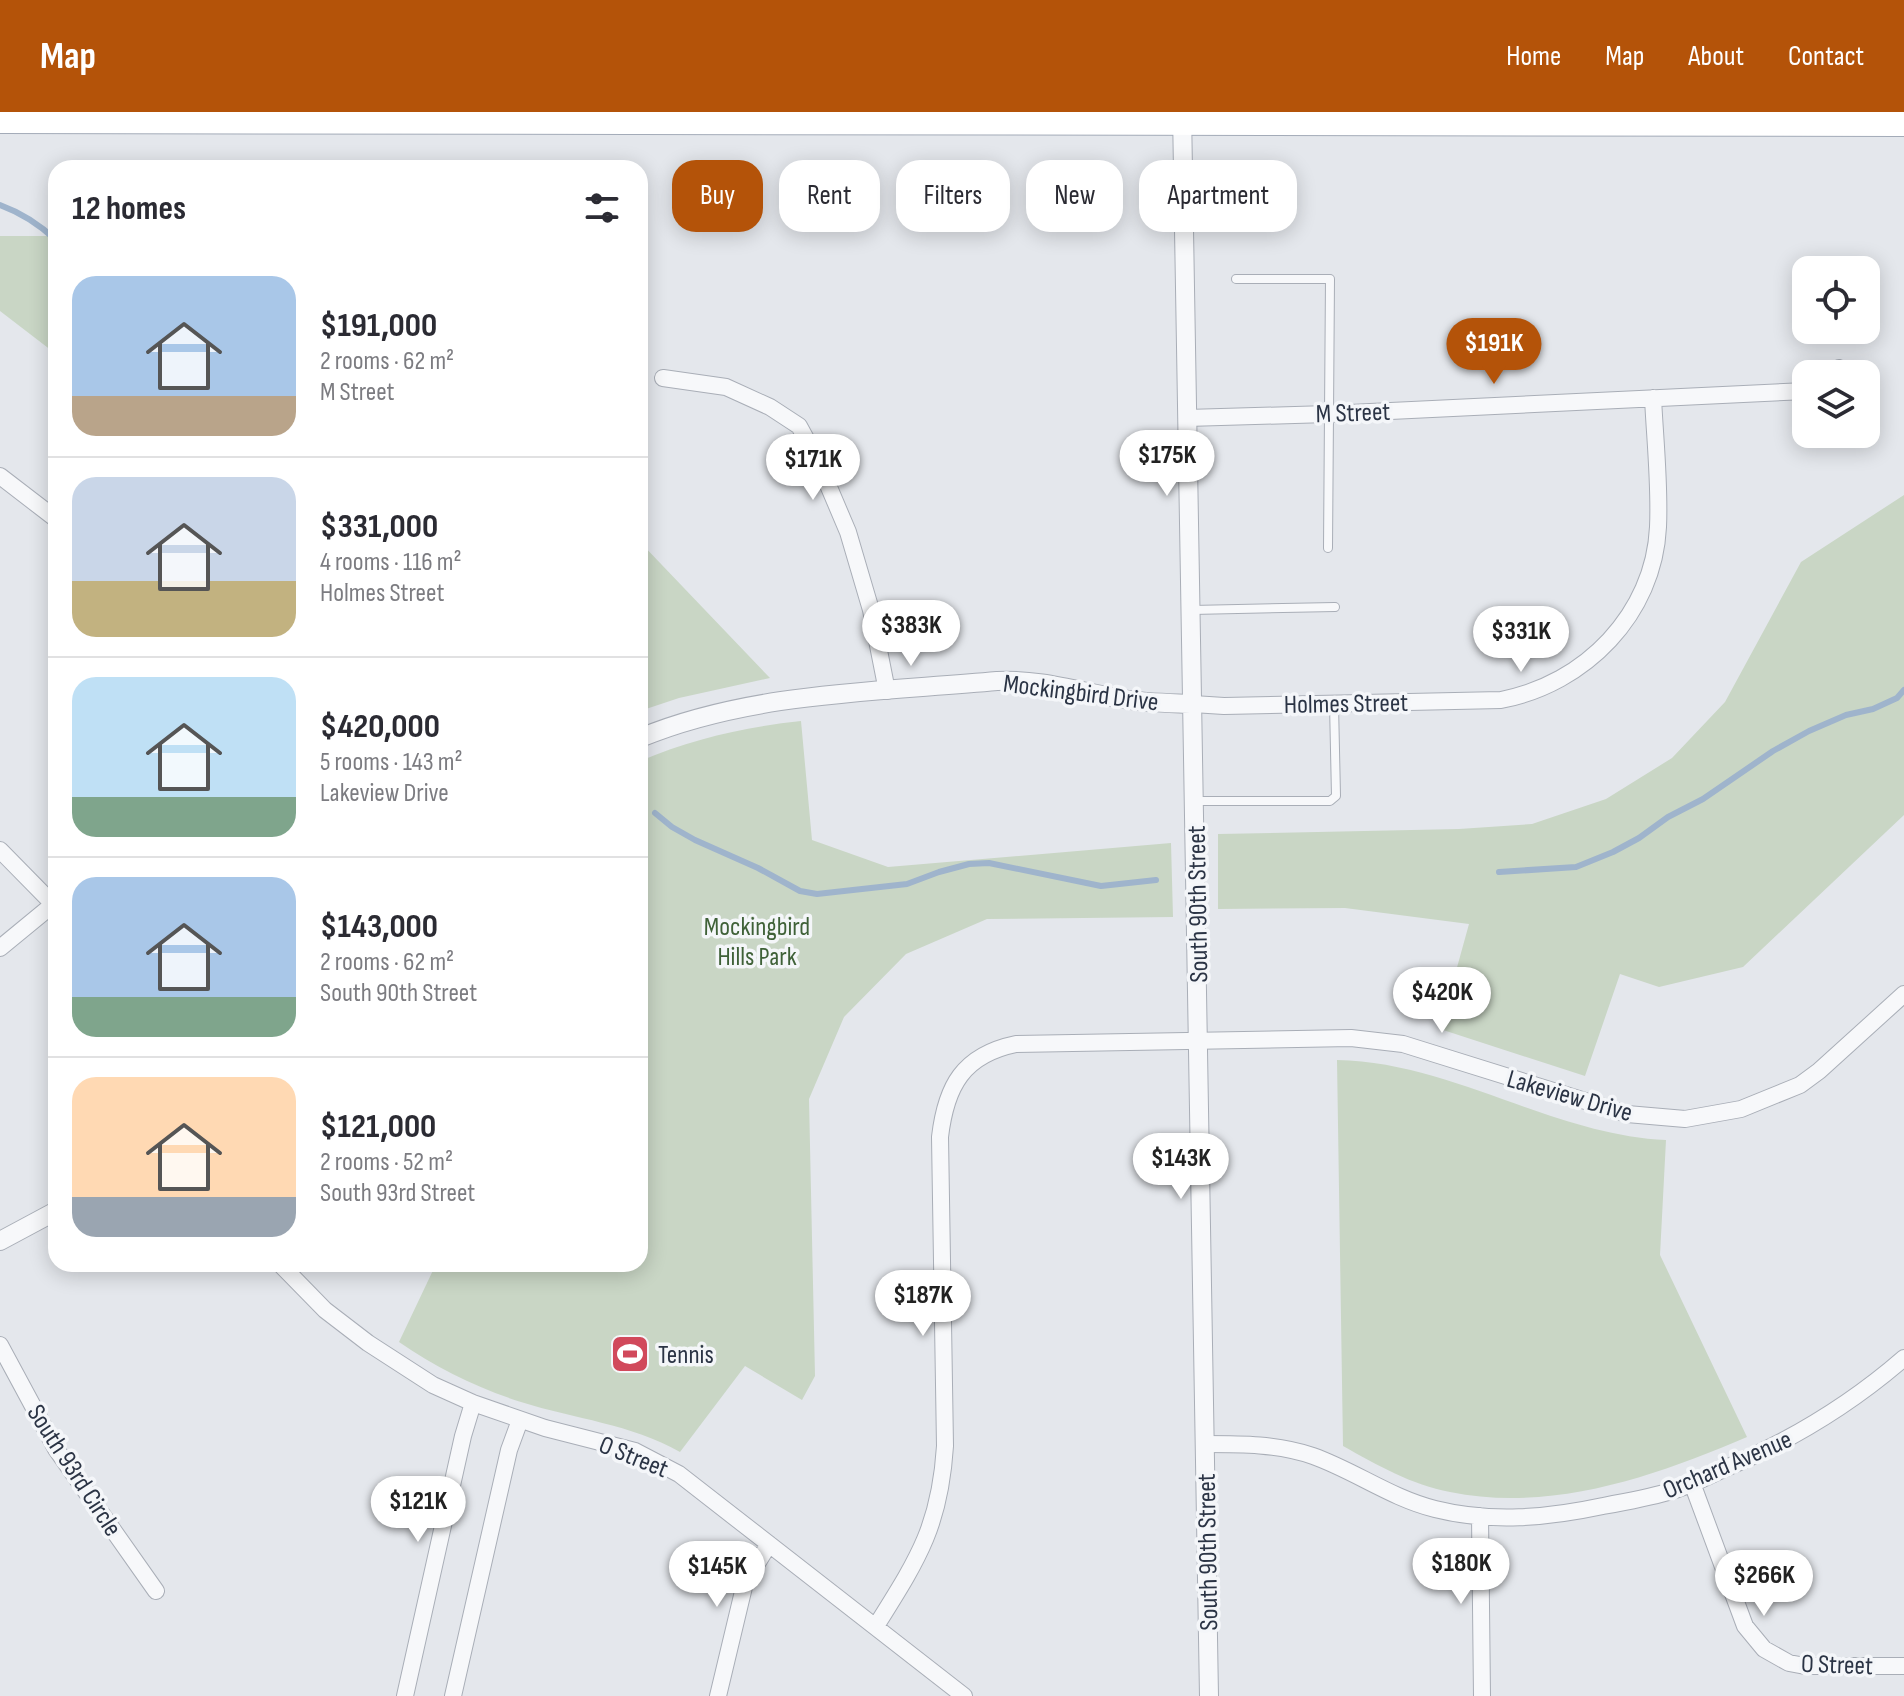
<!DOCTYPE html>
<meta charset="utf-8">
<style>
body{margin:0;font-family:"Sofia Sans Condensed",sans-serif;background:#f2f2f3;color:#2b2b33;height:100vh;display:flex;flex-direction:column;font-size:30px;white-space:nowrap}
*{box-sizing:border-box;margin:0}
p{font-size:26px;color:#7c7c81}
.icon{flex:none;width:44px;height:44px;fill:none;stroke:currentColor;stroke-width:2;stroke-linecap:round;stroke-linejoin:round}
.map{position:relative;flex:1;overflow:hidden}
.details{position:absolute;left:48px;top:48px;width:600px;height:1112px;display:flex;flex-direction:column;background:#fff;border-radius:24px;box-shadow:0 4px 20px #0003}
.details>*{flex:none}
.guide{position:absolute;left:672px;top:48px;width:760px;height:72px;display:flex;gap:16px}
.controls{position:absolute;left:1792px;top:144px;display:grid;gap:16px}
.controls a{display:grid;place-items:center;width:88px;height:88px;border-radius:16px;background:#fff;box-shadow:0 4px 20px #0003;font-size:40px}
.price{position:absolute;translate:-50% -68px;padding:0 18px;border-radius:28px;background:#fff;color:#222;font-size:26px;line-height:52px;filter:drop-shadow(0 2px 4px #0008)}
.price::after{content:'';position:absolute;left:50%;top:48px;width:24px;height:18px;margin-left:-12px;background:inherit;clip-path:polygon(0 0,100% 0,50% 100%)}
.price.active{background:#b45309;color:#fff}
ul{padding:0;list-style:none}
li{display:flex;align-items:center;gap:24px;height:200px;padding:0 24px}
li+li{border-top:2px solid #e1e1e2}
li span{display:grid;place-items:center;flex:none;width:224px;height:160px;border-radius:24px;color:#555}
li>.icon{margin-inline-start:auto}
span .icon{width:96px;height:96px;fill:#fffc;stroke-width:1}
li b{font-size:34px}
h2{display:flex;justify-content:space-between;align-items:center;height:96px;padding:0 24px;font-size:34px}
.chip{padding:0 28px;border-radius:24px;background:#fff;box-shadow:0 4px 20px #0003;font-size:28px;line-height:72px}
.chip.active{background:#b45309;color:#fff}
header{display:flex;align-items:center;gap:48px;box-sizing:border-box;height:112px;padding:0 40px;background:#b45309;color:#fff}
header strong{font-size:38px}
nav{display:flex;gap:44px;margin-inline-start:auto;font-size:28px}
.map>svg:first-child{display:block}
</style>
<header>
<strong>Map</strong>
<nav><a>Home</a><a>Map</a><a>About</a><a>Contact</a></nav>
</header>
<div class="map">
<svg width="1904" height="1584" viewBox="0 0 1904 1584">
<rect width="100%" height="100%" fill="#e4e7ec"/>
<path fill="#c9d6c5" d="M0,124H56V242L0,199Z
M1904,383V703L1743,855L1659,875L1620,862L1585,964L1440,917L1469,812L1345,796L1218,797V722L1459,717L1532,712L1606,687L1672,646L1725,590L1801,450Z
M640,430L770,566L679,586L640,599Z
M801,609L812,728L888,755L1171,731L1173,805L987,807L906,842L844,905L809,987L815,1264L802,1288L745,1254L680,1340C631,1312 575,1307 521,1290C477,1276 437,1256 399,1230L436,1152H640V649C692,627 745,615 801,609Z
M1337,948C1452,950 1552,1023 1666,1028L1660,1143L1747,1325C1656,1364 1551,1401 1450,1380C1412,1373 1377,1353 1343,1334Z"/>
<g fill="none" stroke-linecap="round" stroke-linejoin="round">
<path stroke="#9fb4cc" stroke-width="6" d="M0,93C22,101 39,112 56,128
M655,701L672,715L695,728L758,756L800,779L817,782L907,772L939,760L969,752L989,751L1101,774L1156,768
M1499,760L1576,755L1613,740L1639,726L1668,705L1703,687L1773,639L1809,619L1846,603L1873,597L1897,586L1904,578"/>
<g stroke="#a9aeb7" stroke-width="10">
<path id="service" d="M1236,167H1330L1328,436
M1192,498L1335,495
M1195,689H1330L1336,684L1334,592"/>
</g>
<g stroke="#a9aeb7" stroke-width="18">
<path id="minor" d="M1831,262L1839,256
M663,266L726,275L770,295L799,314L817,347L848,420L871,498L887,579
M1187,306L1328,302L1806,279
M0,364L56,407
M1193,592L1224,594L1501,588C1585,572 1654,502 1658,415C1660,373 1655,328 1653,286
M0,738L56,795
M0,836L56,790
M280,1152L325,1198L368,1231L433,1273L473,1291L545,1316L635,1339L679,1362L964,1584
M0,1233L56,1337L156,1479
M1205,1332C1242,1332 1278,1332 1313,1344C1355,1359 1391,1386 1435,1397C1491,1411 1547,1406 1603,1394C1625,1390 1647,1386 1668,1380C1688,1375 1706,1365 1724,1357C1790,1329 1850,1293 1904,1246
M1692,1371L1745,1514L1764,1537L1789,1551L1805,1554H1904
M1480,1404L1482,1584
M876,1514C918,1447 940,1414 945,1334L940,1025C946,974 963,943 1016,932L1351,926L1403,932L1627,1002L1685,1007L1741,997L1800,973L1819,959L1904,882
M405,1584L463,1324L473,1291
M453,1584L509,1338L520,1308
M718,1584L745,1471L769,1432"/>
</g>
<g stroke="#a9aeb7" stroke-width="20">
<path id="tertiary" d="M1182,0L1209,1584
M640,626C751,580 879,580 997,569C1041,567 1080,580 1123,587C1146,591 1170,591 1193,592
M0,1129L56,1099"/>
</g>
<g stroke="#a3abb8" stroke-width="26">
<path id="primary" d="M0,9L1904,12"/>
</g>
<use href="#service" stroke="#f7f8fa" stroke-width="8"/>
<use href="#minor" stroke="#f7f8fa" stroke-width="16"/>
<use href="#tertiary" stroke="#f7f8fa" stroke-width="18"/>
<use href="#primary" stroke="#fff" stroke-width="24"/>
</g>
<defs>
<g id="stadium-square" transform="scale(2)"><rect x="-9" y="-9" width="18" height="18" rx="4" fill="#d1495b" stroke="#f4f6f9"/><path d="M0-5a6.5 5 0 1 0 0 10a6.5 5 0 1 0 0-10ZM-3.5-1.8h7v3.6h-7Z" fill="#fff"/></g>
</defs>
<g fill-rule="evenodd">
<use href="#stadium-square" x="630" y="1242"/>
</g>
<g text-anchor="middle" stroke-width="7" stroke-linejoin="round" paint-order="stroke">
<g font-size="26" fill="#2b3445" stroke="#f4f6f9">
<text transform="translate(1353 300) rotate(-2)" y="9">M Street</text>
<text transform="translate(1081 580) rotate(7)" y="9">Mockingbird Drive</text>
<text transform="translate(1346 591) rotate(-1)" y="9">Holmes Street</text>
<text transform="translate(1197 792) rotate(-91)" y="9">South 90th Street</text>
<text transform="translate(1570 983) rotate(16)" y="9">Lakeview Drive</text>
<text transform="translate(634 1344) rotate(22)" y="9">O Street</text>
<text transform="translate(1727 1352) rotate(-23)" y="9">Orchard Avenue</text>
<text transform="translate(75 1358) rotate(57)" y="9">South 93rd Circle</text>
<text transform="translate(1207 1440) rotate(-91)" y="9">South 90th Street</text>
<text transform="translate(1837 1552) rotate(2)" y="9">O Street</text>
</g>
<g font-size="26" fill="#3f6138" stroke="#f4f6f9">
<text x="757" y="823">Mockingbird<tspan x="757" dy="30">Hills Park</tspan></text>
</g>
<g font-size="26" fill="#2b3445" stroke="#f4f6f9" text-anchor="start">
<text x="658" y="1251">Tennis</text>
</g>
</g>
</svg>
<div class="controls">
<a><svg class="icon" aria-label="locate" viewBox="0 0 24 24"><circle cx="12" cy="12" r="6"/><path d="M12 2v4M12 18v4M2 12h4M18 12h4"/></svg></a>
<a><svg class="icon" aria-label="layers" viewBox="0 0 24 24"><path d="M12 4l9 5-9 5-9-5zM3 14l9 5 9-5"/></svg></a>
</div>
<b class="price active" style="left:1494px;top:274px">$191K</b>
<b class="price" style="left:1167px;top:386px">$175K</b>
<b class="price" style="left:813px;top:390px">$171K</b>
<b class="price" style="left:911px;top:556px">$383K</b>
<b class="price" style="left:1521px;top:562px">$331K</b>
<b class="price" style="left:1442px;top:923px">$420K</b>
<b class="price" style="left:1181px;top:1089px">$143K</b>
<b class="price" style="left:923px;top:1226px">$187K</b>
<b class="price" style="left:418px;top:1432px">$121K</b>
<b class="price" style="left:1461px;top:1494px">$180K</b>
<b class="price" style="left:717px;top:1497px">$145K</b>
<b class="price" style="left:1764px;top:1506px">$266K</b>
<div class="guide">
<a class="chip active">Buy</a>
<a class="chip">Rent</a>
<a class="chip">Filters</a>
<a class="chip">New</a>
<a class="chip">Apartment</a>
</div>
<section class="details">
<h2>12 homes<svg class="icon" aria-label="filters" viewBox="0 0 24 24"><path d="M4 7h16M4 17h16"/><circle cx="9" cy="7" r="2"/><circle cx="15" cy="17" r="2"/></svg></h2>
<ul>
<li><span style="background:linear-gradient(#a9c7e8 75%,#b9a48a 0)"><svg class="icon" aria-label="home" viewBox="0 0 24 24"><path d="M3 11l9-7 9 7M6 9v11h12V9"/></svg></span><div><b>$191,000</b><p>2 rooms · 62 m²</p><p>M Street</p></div></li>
<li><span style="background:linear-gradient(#c9d6e8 65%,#c2b280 0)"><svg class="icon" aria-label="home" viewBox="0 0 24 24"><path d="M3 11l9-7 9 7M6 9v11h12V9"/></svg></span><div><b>$331,000</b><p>4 rooms · 116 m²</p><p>Holmes Street</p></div></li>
<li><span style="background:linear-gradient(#bfe0f5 75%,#7fa58c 0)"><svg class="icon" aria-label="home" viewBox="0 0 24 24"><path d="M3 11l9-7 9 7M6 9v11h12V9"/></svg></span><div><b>$420,000</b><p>5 rooms · 143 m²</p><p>Lakeview Drive</p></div></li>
<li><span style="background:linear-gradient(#a9c7e8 75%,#7fa58c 0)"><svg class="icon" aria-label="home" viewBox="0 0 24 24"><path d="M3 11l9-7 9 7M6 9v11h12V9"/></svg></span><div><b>$143,000</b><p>2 rooms · 62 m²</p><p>South 90th Street</p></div></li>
<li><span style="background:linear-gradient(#ffd9b3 75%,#9aa5b1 0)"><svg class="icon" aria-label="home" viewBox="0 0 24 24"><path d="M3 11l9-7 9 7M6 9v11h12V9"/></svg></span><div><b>$121,000</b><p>2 rooms · 52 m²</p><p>South 93rd Street</p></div></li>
</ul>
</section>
</div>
